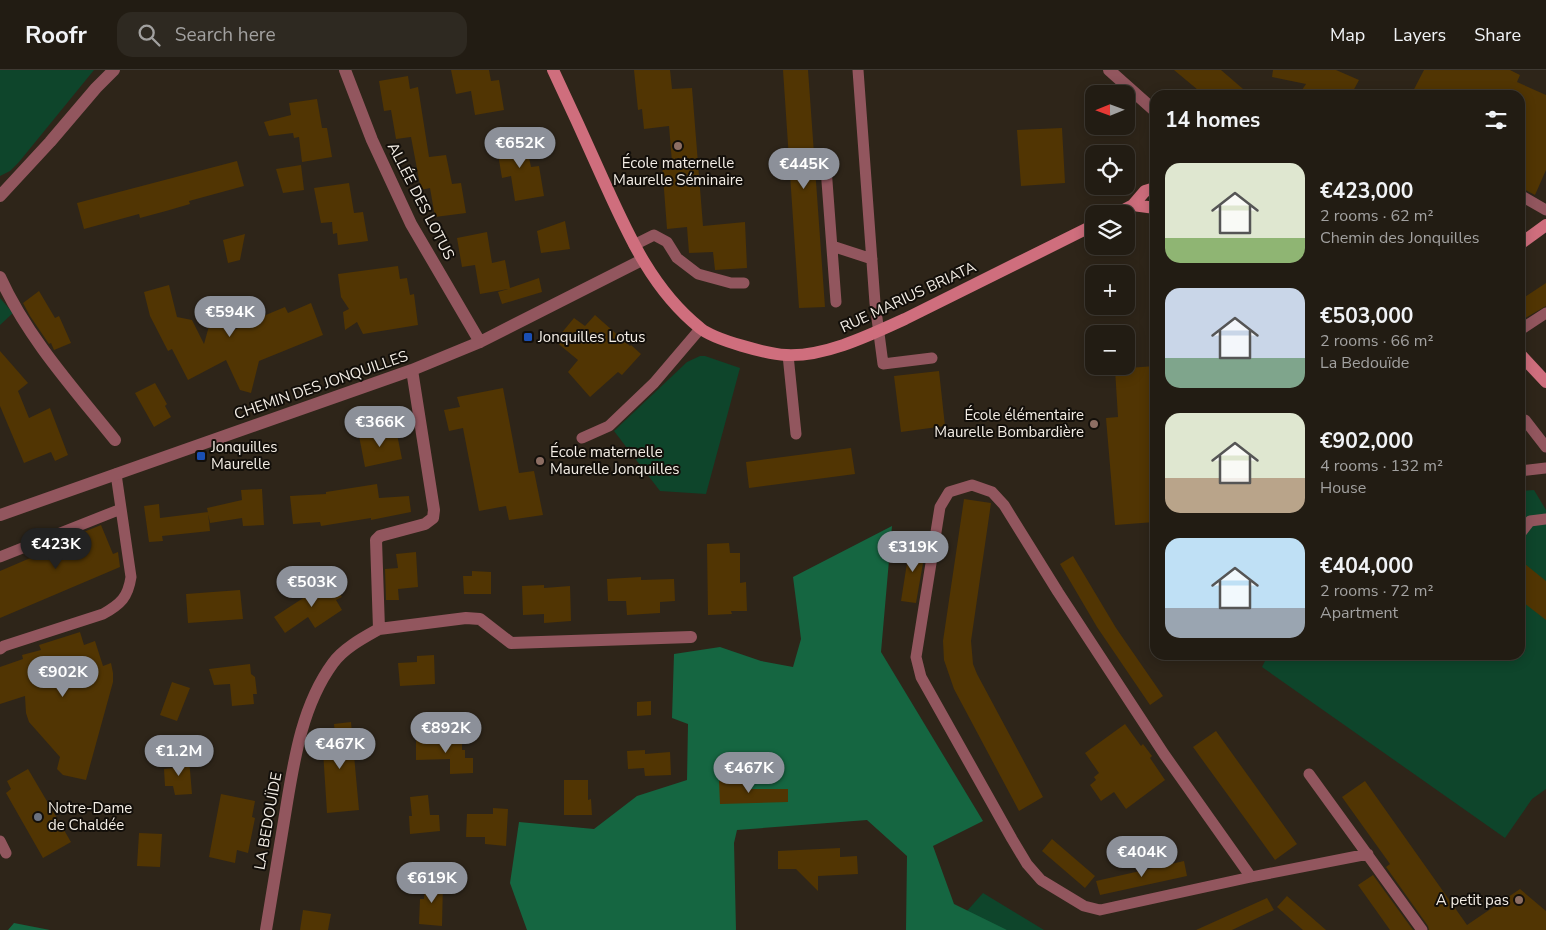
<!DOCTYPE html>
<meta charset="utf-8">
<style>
body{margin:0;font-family:"Nunito Sans",sans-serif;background:#2e2921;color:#f1f3f6;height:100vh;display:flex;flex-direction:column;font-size:19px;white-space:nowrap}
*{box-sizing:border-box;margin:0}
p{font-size:16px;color:#a2a1a0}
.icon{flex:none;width:28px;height:28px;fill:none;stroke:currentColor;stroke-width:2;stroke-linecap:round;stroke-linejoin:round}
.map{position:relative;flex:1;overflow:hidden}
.drawer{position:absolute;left:1150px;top:20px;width:375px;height:570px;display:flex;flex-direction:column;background:#221c13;border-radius:15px;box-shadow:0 2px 12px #0003,0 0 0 1px #3f3a33}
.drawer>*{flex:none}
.needle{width:32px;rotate:269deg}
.buttons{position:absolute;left:1085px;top:15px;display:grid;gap:10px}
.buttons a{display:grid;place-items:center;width:50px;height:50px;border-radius:10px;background:#221c13;box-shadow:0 2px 12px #0003,0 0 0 1px #3f3a33;font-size:25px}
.price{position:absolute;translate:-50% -42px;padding:0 11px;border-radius:18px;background:#8c9099;color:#fff;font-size:16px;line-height:32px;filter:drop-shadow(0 1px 2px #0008)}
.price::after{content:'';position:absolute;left:50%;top:30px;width:15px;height:11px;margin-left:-8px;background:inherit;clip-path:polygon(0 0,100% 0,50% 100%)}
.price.current{background:#222;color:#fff}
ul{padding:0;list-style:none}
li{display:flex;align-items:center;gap:15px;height:125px;padding:0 15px}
li span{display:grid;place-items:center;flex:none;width:140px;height:100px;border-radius:15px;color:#555}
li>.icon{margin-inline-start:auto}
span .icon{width:60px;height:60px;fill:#fffc;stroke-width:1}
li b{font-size:21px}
h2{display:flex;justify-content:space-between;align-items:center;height:60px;padding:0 15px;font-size:21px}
header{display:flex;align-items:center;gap:30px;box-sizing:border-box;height:70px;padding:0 25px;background:#221c13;border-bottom:1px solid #3f3a33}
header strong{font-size:24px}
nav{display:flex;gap:28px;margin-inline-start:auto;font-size:18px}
.search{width:350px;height:45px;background:#2e2921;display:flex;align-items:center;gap:12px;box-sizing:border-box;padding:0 18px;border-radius:15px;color:#a2a1a0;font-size:19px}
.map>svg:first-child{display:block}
</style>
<header>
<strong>Roofr</strong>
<div class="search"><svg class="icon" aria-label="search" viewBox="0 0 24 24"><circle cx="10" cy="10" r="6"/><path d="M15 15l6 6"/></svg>Search here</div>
<nav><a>Map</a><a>Layers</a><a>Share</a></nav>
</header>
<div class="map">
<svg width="1546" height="860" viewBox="0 0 1546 860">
<rect width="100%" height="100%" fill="#2e2519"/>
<path fill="#0e452b" d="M0,0H94L19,92L10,101L0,106Z
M0,228L13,243L0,255Z
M700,286H705L740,298L706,424L660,421L614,361L687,292Z
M1534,420L1546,440V719L1532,729L1505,768L1262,597L1268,585H1520V421Z
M983,823L1044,860H950Z"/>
<path fill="#156641" d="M892,456L881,582L983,751L933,776L954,834L1007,860H906L907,786L867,750L737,760L734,773L736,860H527L510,813L519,752L594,759L637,726L687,710L688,654L672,648L674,584L720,577L761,591L793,597L801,569L793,507Z
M14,853L50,860H8Z"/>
<path fill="#513503" d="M451,0H489L491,11L499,10L504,40L475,45L471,21L456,24Z
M634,0H670L672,19L692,18L703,156L745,152L747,198L715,200L713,182L689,183L687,157L667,159L662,93L672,92L669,56L644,59L642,39L638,40Z
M783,0H808L825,237L799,238Z
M1174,0H1221L1250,25H1204Z
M1273,0H1336L1359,10L1351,25H1312L1302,20L1306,14L1272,7Z
M1424,0H1510L1520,5L1517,12L1546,25V100L1535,125L1520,117V25H1411Z
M408,6L410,19L418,17L429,87L446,85L452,114L461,113L466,143L435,147L430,118L421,120L411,67L396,69L391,40L384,41L379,11Z
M317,29L322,58H327L332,87L302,92L299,67L294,68L293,63L269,66L264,52L291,45L289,33Z
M1062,58L1065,113L1021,116L1017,60Z
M525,68L531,97L539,96L544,126L515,131L511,106L502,108L496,72Z
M237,91L244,116L189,131L190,134L166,141L140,148L139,144L84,159L77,133Z
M301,95L304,120L283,123L276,99Z
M349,113L354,143L363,142L368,171L338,175L337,163L333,164L332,152L321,153L314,118Z
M565,151L570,179L541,183L537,161Z
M487,162L492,193L505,190L510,218L539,208L542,222L502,234L498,222L508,219L480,224L475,195L462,197L457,168Z
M245,164L240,190L228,193L223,170Z
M398,196L400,209L407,208L410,225L414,224L418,255L363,264L357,252L345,260L343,242L349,239L341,227L338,204Z
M1546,213V236L1520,251V230Z
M169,215L177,247L192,250L204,274L214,238L230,241L226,263L261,249V247L285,237L288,243L311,233L323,265L259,291L251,323L240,320L226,290L188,310L172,279L168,281L150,246L144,222Z
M39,221L55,248L59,246L71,273L54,280L51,273L49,274L30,246L23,233Z
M595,245L630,276L631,275L641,284L622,305L618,302L590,327L568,302L578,290L555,271L574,248L585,256Z
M0,281L28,313L18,321L29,348L50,338L68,385L55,391L51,382L24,393L0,336Z
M1155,296V452L1115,455L1106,348L1118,347L1115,299Z
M939,301L945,356L901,362L894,306Z
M155,313L167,334L165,336L171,347L154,357L135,323Z
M503,318L519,403L534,401L543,445L509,450L506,436L479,441L463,358L449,361L444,340L460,337L457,327Z
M396,359L402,389L365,397L359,366Z
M851,378L855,404L749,418L746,392Z
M377,414L379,428L409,426L411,442L371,450V448L321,456L320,452L293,454L290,426L326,424V422Z
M262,419L264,455L243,456L242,448L210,453L207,438L242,430L241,420Z
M964,429L991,433L971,571L973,594L977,604L1043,727L1019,741L954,619L944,590L943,571Z
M159,434L160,448L208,442L210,461L162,466L163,471L149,472L144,436Z
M101,455L113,484L118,482L120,497L0,548V501L35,486L34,482Z
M729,473L730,483H740V513L746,512L747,541H731L732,544L708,545L707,474Z
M910,474L926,476L916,533L901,531Z
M416,482L418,517L398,519L399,530H386L385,499L398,498L396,484Z
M1073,486L1116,558L1163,626L1150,635L1097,557L1060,494Z
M1520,490L1546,511V550L1520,530Z
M472,501L491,502V524H464L463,506H472Z
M641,507V510L674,509L675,531L660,532V543L627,545L626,531H608L607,509Z
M331,510L342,527L336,530L342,540L315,558L308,547L285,563L274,547Z
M544,515V518L570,516L571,551L544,553V544L523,545L522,516Z
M240,520L243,549L188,553L186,524Z
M80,562L84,575L95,571L103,596L111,593L113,603V612L86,710L63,705L57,699L60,687L29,652L26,643L25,626L0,634V597L23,589L22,585L41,580L39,575Z
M434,585L435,614L400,616L398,593L417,592V586Z
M250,594L251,604L255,607L257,624H253L254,634L232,636L230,614L214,615L209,599Z
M172,612L190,618L177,651L160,645Z
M651,631V645L637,646V632Z
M351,652L359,740L327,743L322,665L335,664L334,654Z
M1125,654L1141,676L1143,674L1152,686L1150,688L1165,710L1126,739L1114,722L1101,731L1090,715L1096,710L1094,707L1099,703L1085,683Z
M1216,661L1297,774L1275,790L1193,677Z
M462,669V680H465V688H473V703L450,704V689L416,690V670Z
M645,680V684L670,682L671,705L645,706L644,698L628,699L627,681Z
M189,688L192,724L175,725L173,716H165L164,699L173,698V689Z
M28,699L71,772L43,788L6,723L11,719L7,711Z
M564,710H588V730L591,729L592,745H564Z
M750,710V719H788V732L720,734L719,711Z
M1365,711L1467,855L1520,819L1546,841V860H1429L1428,856L1386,797L1390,794L1342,727Z
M221,724L255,731L252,747L255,748L248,783L237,780L235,793L209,787Z
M428,725L430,745H439L440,761L410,764L409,746H412L410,727Z
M493,738L508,739L506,776L485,774V767H466L467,744H493Z
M139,763L162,764L160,797L137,796Z
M1052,769L1095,806L1085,818L1042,781Z
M840,778V787L857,786L858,804L818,806V821L796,799H778V781Z
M1184,791L1187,806L1100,825L1096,811Z
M1373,805L1413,860H1390L1358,815Z
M425,811L443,812L442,856L419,854L420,829H424Z
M1287,826L1326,860H1303L1277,837Z
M1267,828L1274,840L1232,860H1196Z
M303,840L331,844L328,860H300Z"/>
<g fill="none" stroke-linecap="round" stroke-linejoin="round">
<path stroke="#92565e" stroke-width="11" d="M858,0L875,233L883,294L932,288
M826,98L836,232
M1520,125L1546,140
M634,175L654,165L667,172L677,188L698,204L731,213H744
M832,176L872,189
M1520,260L1546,243
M788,285L796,364
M1525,350L1546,377
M582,368L609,356L654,313L700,259
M1520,401L1546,398
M1520,464L1530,451L1546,449
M0,487L121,439
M0,579L4,576L103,544C121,534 128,527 131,507L116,404
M1309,704L1422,860
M0,771L6,783
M1251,807L1164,684L1058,522L1004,435L992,422L972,415L949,422L940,437L916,587L921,607L1012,769L1027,794L1041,810L1084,836L1100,840L1251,807L1368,784"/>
<path stroke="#92565e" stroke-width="12" d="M345,0L372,70L411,154L480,272
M1109,0L1155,41
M0,126L50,72L96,18L114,0
M0,207C27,267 74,319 115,370
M412,300L434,440L433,448L425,454L380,466L376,470L379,559L466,548L480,549L511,573L691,567
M0,445L412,300L480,272L642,190
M266,860C272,824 278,788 284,751C293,697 300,638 333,593C344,578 363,568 379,559"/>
<path stroke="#cf6e7d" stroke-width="12" d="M553,0C570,36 586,71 602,107C627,162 651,219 700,258C714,270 768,284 786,285C825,287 870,265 905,249L1094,155
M1133,135L1155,138
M1116,144L1133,135L1145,121L1155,118
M1520,174L1546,155
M1520,284L1546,312"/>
</g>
<g fill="#8d6e63" stroke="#130f0a" stroke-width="2">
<circle cx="678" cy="76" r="5"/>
<circle cx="1094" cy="354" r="5"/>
<circle cx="540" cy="391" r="5"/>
<circle cx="1519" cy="830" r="5"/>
</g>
<g fill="#1a4fb4" stroke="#130f0a" stroke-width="2">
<rect x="523" y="262" width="10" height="10" rx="2.5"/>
<rect x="196" y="381" width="10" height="10" rx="2.5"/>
</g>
<circle fill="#6b7280" stroke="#130f0a" stroke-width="2" cx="38" cy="747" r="5"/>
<g text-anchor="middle" stroke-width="4" stroke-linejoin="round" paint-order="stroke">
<g font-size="15" fill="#f4eee6" stroke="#130f0a" text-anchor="start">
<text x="678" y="98" text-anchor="middle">École maternelle<tspan x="678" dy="17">Maurelle Séminaire</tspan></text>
<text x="538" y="272">Jonquilles Lotus</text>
<text x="1084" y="350" text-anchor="end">École élémentaire<tspan x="1084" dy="17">Maurelle Bombardière</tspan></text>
<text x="211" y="382">Jonquilles<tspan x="211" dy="17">Maurelle</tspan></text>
<text x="550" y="387">École maternelle<tspan x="550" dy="17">Maurelle Jonquilles</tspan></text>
<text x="48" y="743">Notre-Dame<tspan x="48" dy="17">de Chaldée</tspan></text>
<text x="1509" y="835" text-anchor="end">A petit pas</text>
</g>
<g font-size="15" fill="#f4eee6" stroke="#130f0a">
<text transform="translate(421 131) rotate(63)" y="5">ALLÉE DES LOTUS</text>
<text transform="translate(908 227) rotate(-25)" y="5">RUE MARIUS BRIATA</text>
<text transform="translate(321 315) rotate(-19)" y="5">CHEMIN DES JONQUILLES</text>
<text transform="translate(268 751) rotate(-80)" y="5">LA BEDOUÏDE</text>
</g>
</g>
</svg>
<div class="buttons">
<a><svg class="needle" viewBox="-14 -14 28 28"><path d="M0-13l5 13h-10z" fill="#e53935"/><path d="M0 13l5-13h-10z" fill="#a2a1a0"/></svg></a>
<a><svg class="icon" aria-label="locate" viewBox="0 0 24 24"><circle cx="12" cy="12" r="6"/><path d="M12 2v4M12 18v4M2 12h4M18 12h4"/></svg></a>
<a><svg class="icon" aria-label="layers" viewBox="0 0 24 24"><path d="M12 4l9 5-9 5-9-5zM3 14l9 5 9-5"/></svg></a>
<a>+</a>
<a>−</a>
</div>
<b class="price" style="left:520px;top:99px">€652K</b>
<b class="price" style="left:804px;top:120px">€445K</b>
<b class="price" style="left:230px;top:268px">€594K</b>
<b class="price" style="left:380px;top:378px">€366K</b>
<b class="price current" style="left:56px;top:500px">€423K</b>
<b class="price" style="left:913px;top:503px">€319K</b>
<b class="price" style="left:312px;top:538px">€503K</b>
<b class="price" style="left:63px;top:628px">€902K</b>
<b class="price" style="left:446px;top:684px">€892K</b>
<b class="price" style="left:340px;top:700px">€467K</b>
<b class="price" style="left:179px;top:707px">€1.2M</b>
<b class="price" style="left:749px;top:724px">€467K</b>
<b class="price" style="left:1142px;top:808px">€404K</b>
<b class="price" style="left:432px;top:834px">€619K</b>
<section class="drawer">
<h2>14 homes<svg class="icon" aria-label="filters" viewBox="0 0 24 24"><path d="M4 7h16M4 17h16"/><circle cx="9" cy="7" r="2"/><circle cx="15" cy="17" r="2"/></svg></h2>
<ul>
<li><span style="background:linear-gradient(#dfe7d0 75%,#8fb573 0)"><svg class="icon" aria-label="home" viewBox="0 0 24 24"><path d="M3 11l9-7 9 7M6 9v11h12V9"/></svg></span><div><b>€423,000</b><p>2 rooms · 62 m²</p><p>Chemin des Jonquilles</p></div></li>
<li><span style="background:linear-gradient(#c9d6e8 70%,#7fa58c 0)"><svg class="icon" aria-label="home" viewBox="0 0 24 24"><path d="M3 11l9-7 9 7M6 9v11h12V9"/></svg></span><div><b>€503,000</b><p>2 rooms · 66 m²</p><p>La Bedouïde</p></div></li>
<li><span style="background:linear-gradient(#dfe7d0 65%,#b9a48a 0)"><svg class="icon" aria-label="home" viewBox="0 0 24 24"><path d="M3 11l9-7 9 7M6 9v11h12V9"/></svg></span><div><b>€902,000</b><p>4 rooms · 132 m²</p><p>House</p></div></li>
<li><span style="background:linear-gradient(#bfe0f5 70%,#9aa5b1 0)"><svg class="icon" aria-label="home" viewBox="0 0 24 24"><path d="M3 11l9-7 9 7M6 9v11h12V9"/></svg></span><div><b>€404,000</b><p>2 rooms · 72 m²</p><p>Apartment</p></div></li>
</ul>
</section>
</div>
